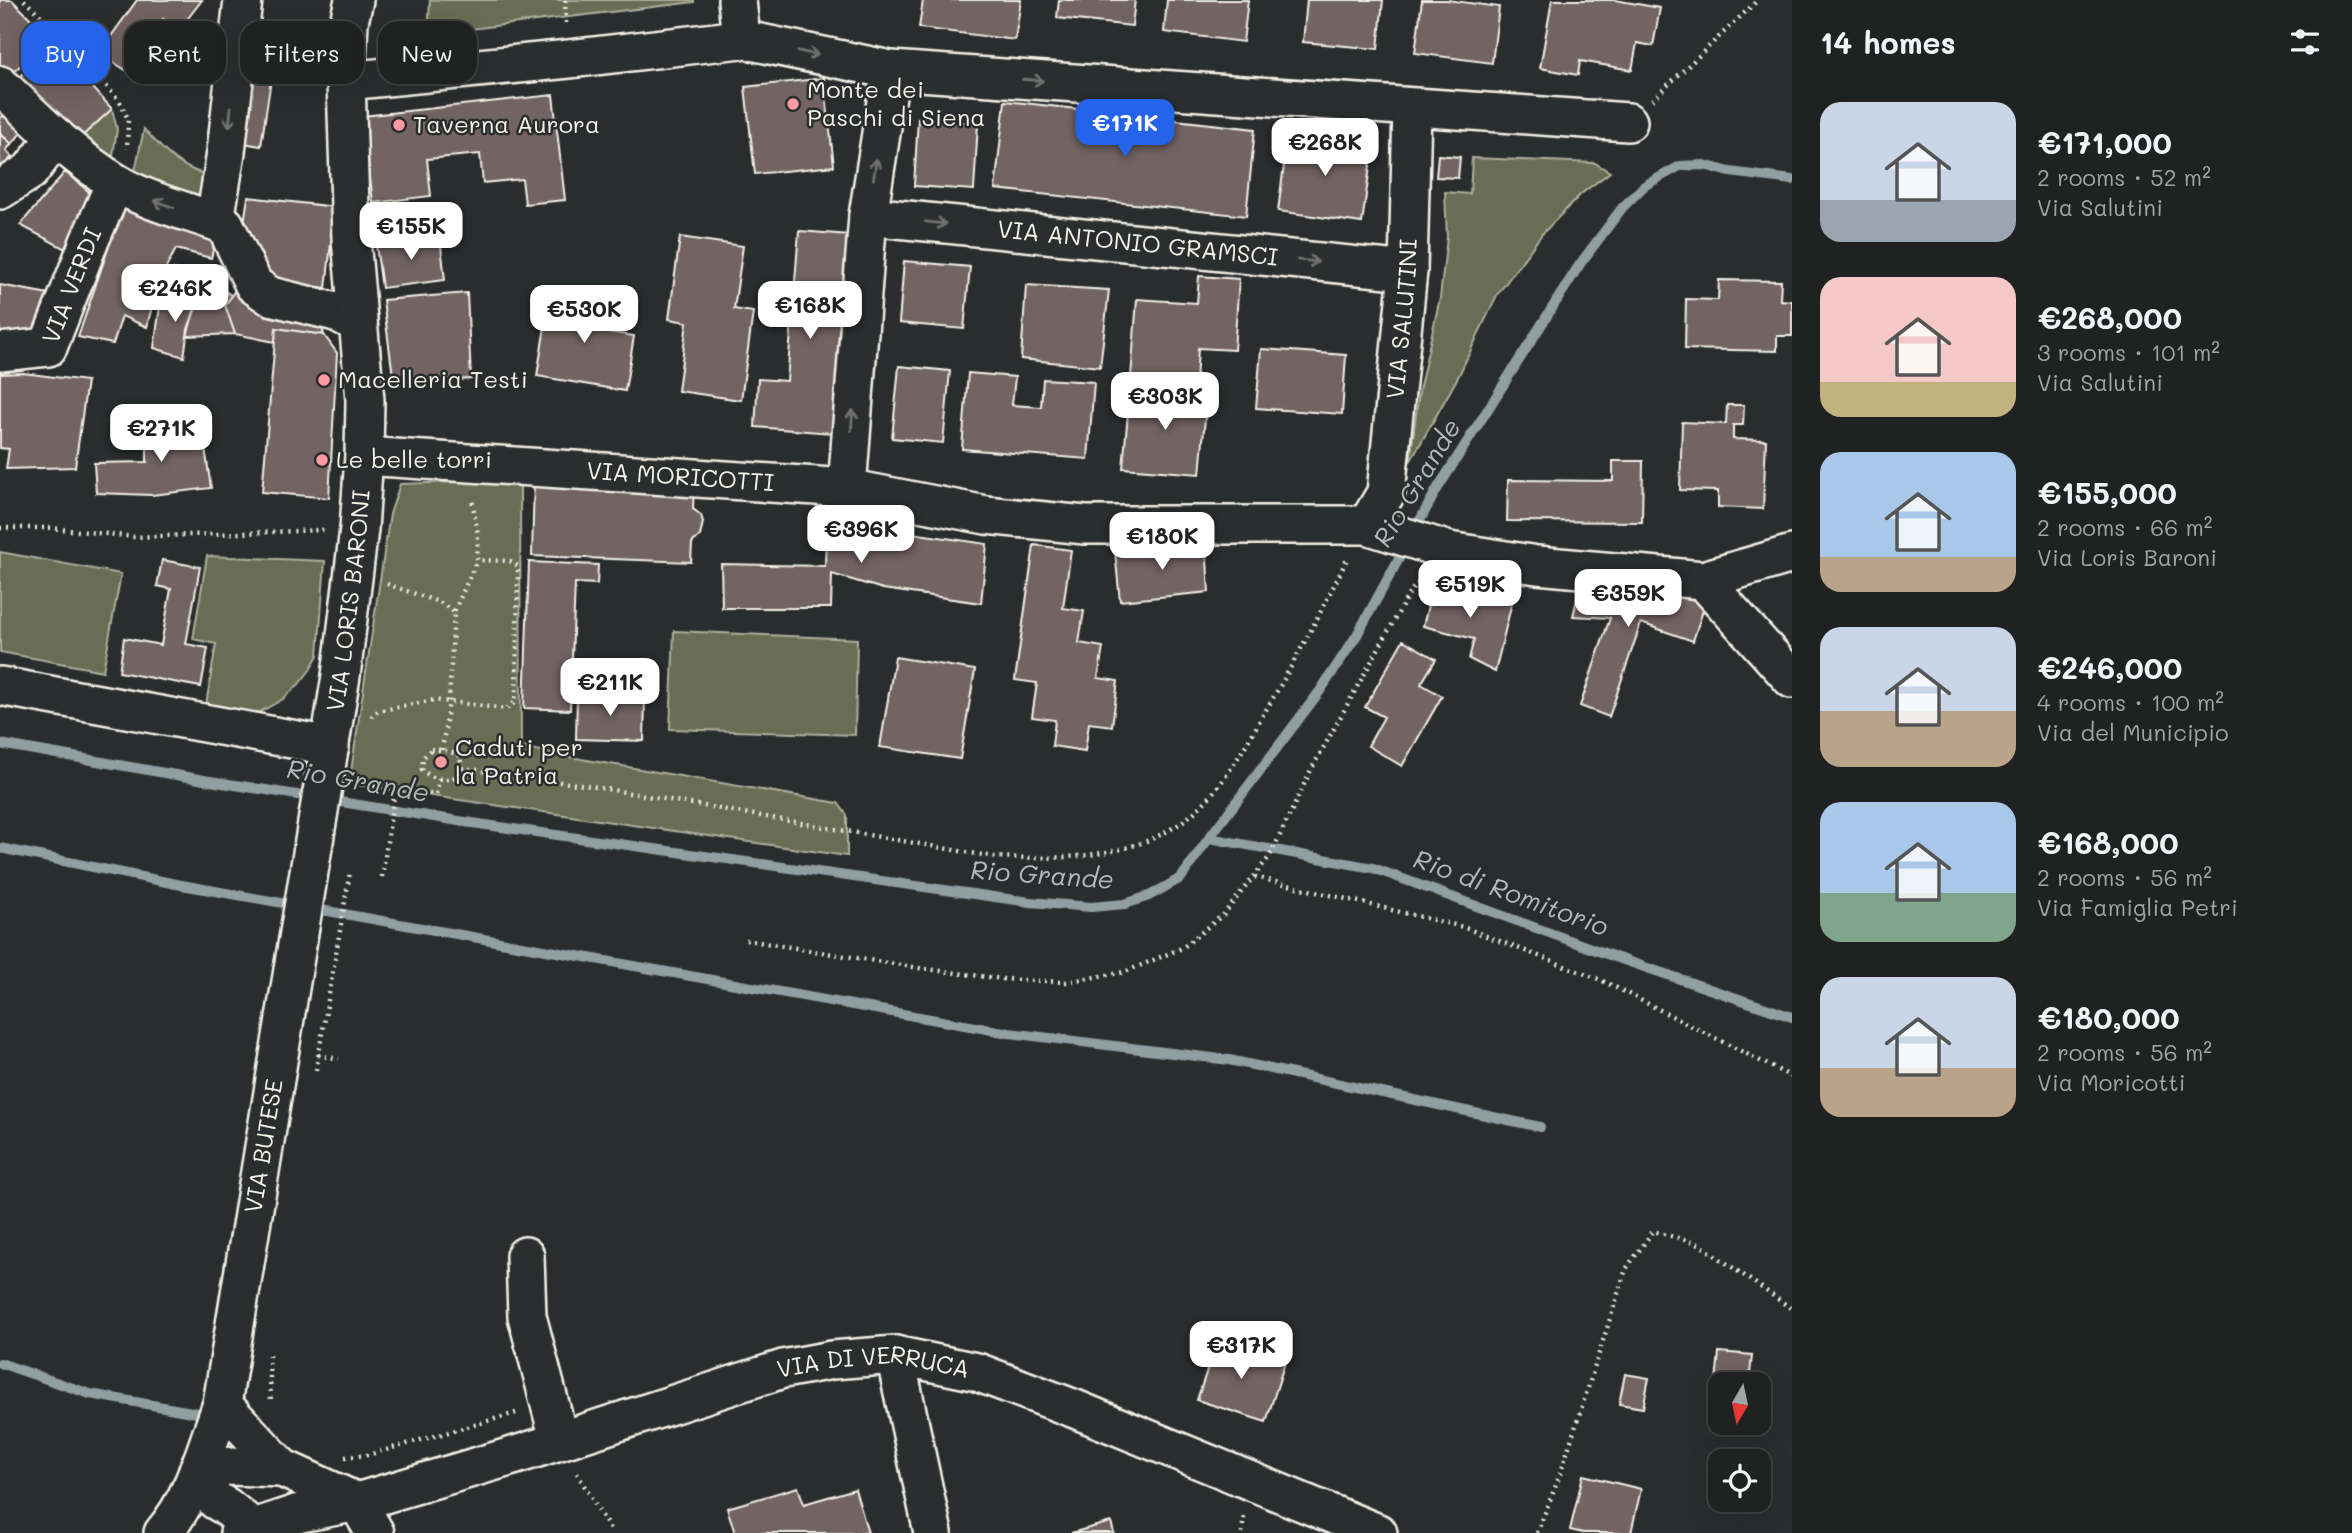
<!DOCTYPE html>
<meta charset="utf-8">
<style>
body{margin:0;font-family:Mali,sans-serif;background:#2d2f2f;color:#f1f3f6;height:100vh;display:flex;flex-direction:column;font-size:26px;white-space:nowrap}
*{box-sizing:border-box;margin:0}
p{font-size:23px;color:#a2a4a5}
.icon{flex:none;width:38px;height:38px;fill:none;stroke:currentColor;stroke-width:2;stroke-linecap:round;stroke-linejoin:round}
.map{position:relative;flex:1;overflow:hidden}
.side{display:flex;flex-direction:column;background:#202222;width:560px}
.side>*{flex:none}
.hud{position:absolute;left:21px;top:21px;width:665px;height:63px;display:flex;gap:14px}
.needle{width:46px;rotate:189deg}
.buttons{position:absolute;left:1708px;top:1372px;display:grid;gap:14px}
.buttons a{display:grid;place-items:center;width:63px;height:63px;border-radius:14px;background:#202222;box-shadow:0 7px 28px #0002,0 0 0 2px #3d3f40;font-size:35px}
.price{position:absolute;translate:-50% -60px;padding:0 16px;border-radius:14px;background:#fff;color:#222;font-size:23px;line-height:46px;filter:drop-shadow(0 2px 4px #0008)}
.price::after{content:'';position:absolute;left:50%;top:42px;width:21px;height:16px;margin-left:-10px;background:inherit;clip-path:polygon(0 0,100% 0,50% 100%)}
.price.selected{background:#2563eb;color:#fff}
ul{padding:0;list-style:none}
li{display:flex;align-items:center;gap:21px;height:175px;padding:0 28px}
li span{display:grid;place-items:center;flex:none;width:196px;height:140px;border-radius:21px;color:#555}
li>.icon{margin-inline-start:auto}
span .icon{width:84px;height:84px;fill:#fffc;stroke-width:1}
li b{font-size:30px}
h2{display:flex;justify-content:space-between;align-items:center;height:84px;padding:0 28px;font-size:30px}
.chip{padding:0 24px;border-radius:21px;background:#202222;box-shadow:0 7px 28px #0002,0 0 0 2px #3d3f40;font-size:24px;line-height:63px}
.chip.selected{background:#2563eb;color:#fff}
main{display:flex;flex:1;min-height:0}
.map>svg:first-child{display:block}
</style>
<main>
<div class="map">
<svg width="1792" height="1533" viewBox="0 0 1792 1533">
<rect width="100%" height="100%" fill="#2a2d2e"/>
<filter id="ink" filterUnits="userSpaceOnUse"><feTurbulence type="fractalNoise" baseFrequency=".0143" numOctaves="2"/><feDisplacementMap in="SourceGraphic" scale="14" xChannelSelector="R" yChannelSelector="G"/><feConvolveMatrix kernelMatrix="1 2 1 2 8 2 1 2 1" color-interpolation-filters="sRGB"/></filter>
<g filter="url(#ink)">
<path fill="#676d53" stroke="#aeaf9e" stroke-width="2" d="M430,0H694V2L428,34Z
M112,109L117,129L112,162L79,139Z
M144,129C162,149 178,167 204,174L203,206L135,171Z
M1472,158L1595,163L1610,172L1581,194L1542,234L1497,295L1458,377L1410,462L1419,391L1440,298L1447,237L1445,192L1470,194Z
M457,482L520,485L521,747L581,759L838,803L847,815V856L349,784L390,514L400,484Z
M0,552L121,574L103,671L0,652Z
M207,556L325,561L318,655L310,670L299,684L283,699L260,712L235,711L206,705L216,644L193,639Z
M674,631L857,639L855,735L670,729Z"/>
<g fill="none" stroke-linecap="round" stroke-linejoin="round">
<path stroke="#909fa2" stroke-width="10" d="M0,744L210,781L465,822L1030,902L1091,907L1125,904L1149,896L1181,878L1209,838L1320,691L1357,635L1436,491L1580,264L1622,208L1644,186L1680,166L1704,165L1730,172L1792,180
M1209,838L1373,868L1615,957L1792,1017
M0,848L176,884L1009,1033L1229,1060L1540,1127
M0,1363L90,1394L197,1413"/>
</g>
<path fill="#736464" stroke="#f4f1e8" stroke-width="2" d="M0,0H12L48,36L11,75L0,65Z
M137,0H202L179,30L163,19L127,71L99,53Z
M923,0H1021L1015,40L919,28Z
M1059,0H1135L1132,26L1057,18Z
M1167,0H1248L1243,42L1164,32Z
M1307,0H1383L1378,49L1303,42Z
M1422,0H1447L1499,7L1492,63L1415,53Z
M1552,0H1615L1660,8L1653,46L1637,43L1632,70L1580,61L1578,75L1540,68Z
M252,21L279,26L261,146L237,142Z
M53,43L112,109L79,139L18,79Z
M824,78L834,166L755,174L745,87Z
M553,95L565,200L525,204L522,179L483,183L480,154L427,159L431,196L373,203L363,116Z
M1005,101L1255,129L1246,216L995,189Z
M6,112L25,128L12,144L0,133V119Z
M918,118L978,123L974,190L914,186Z
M0,134L12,144L6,150L12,157L0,169Z
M1288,134L1373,145L1362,223L1278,211Z
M1438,155L1460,157L1458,178L1436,177Z
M65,172L99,200L71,252L20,225Z
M248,197L335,207L326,288L267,279L241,242Z
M124,202L217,234L211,258L176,249L157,285L147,327L122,316L113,344L78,337Z
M799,231L849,235L832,433L755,427L758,379L787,381Z
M440,237L445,280L382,288L376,245Z
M680,237L743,246L734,309L753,312L741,400L678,391L687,322L669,319Z
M904,261L970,267L964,329L899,323Z
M173,269L204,276L199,300L168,293Z
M204,276L232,296L225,305L235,334L187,336Z
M1199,276L1239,279L1234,350L1198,348L1196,382L1131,377L1137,299L1197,303Z
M1719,280L1781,281L1780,300L1792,301V336H1777V351L1685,349L1686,299L1718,300Z
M0,285L49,294L34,341L0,345Z
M1026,285L1109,290L1100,367L1021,359Z
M238,286L321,325L324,335L276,328L275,342L235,334L225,305Z
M168,293L199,300L188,329L184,357L154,348L160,306Z
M467,293L471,379L394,384L383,300Z
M550,295L613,305L608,332L634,336L625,391L537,376Z
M276,328L324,335L337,353L329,498L262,492Z
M1261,349L1346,355L1342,414L1256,408Z
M899,366L950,371L943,443L892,438Z
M23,373L87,381L75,467L6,469L9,449L0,448V374Z
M968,373L1015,377L1012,405L1041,407L1043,379L1094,382L1088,459L962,449Z
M1130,390L1207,396L1200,474L1123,468Z
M1727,405H1744L1743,425H1733V439L1766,440L1763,509L1718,507V491L1680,490L1682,422L1726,424Z
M200,414L211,488L152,495L96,493L94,463L147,462V434Z
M1613,461H1643L1642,522L1507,521L1508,480L1613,481Z
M534,480L694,485L693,509L701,515L703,522L700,536L692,543L691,562L532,556Z
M822,496L893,518L891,530L987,544L981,603L883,589L832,574L831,608H722L721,564L825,566L826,536L814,534Z
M1206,543L1209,592L1120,601L1115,551Z
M1034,545L1071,550L1063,608L1084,611L1079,643L1103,647L1098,678L1118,681L1112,726L1089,723L1085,751L1052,746L1055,720L1032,717L1037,683L1015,680Z
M162,560L200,567L186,644L208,648L201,687L119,672L124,638L161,645L171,589L157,586Z
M529,562L598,565L597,584L575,583L570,710L524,708Z
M1582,579L1654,586L1705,604L1693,641L1641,623L1609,717L1580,706L1610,618L1573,616Z
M1434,581L1512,602L1495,672L1469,659L1474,639L1423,626Z
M1403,640L1436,659L1421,684L1442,696L1402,766L1368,746L1384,717L1365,707Z
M895,657L975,670L960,759L880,747Z
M577,695L645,697L644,741L576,739Z
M1217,1340L1285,1362L1266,1422L1197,1400Z
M1719,1352L1752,1355L1749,1384L1716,1382Z
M1625,1374L1649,1378L1643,1408L1619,1404Z
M1583,1475L1641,1489L1631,1533H1583L1570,1530Z
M798,1487L804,1504L855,1489L868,1533H735L727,1508Z
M1111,1522L1114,1533H1071Z"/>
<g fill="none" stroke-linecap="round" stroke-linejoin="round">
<g stroke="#f4f1e8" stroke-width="42">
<g id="minor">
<path d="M737,0L741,39"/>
<path d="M346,81L569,59L741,39L891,70L1628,122"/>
<path d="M0,85C36,119 72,156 115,182C149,203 188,211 225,225L254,285L270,296L336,312L357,323"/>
<path d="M0,190L30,171L56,137"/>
<path id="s1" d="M868,216L1408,271"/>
<path d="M215,221L226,152L243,0"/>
<path id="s2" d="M0,352L48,347L89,242L115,183"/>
<path id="s3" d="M364,456L847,488L986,515L1085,525H1367L1449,551L1537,565L1703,580L1792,554"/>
<path d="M847,488L868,216L891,70"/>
<path id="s4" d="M1367,525L1386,493L1408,271L1412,108"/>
<path d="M1703,580L1792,679"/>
<path d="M0,686L330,746"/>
<path d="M525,1256L527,1316L559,1439"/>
<path d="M895,1355L933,1533"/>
<path d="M222,1404L282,1468L357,1502"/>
<path d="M357,1502L375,1533"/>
<path d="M253,1528L227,1507L215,1500L198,1470L230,1466L282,1468"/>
<path id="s5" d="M163,1533C194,1497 206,1448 222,1404L341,676L359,529L364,456L365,400L351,239L346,81L349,22L354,0"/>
<path id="s6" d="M239,1533L296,1514L357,1502L516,1455L783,1369L832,1360L895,1355L977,1372L1075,1409L1378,1533"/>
</g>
</g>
<path stroke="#f4f1e8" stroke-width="4.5" stroke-dasharray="2 5" stroke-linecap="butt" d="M24,0L73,46L120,102L128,119L127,149
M565,0L566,23
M1652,100L1758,0
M0,528H50L134,537L324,530
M387,584L441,603L454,612
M371,717L378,711L434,700L507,709L514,703L516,694L518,566L510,561L477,560
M431,749L448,751L461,756L460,775C448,782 433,780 422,770L423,758Z
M442,750L449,701L454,612L477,560L478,535L472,498
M462,768L590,786L994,857C1052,859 1119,860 1171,829C1216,803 1241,753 1266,710C1295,661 1322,611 1347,559
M360,783L436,794L439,778
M382,877L395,788
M1255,877L1463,927L1601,980L1792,1077
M746,940L919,968L1003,979L1065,982L1125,972L1182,948L1224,914L1270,856L1311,770L1410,592L1421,580
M318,1055L339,1059
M316,1070L350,872
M269,1355L271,1402
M345,1457L368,1455L516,1413
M577,1473L612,1533
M1242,1533L1244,1517
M1537,1533L1560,1475L1626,1269L1653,1231L1699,1244L1792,1309"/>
<use href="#minor" stroke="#2a2d2e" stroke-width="37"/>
</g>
<defs><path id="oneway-shaft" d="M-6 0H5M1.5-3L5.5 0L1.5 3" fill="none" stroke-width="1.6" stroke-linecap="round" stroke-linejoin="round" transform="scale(1.75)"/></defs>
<g stroke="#71726f">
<use href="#oneway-shaft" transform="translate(808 53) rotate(12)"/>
<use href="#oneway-shaft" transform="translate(1033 80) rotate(4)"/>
<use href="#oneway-shaft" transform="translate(230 117) rotate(96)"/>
<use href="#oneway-shaft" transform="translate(875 169) rotate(-81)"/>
<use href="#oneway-shaft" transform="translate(164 204) rotate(-159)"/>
<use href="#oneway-shaft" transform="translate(936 223) rotate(6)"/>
<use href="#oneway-shaft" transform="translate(1308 261) rotate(6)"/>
<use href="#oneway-shaft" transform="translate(852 420) rotate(-86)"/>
</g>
</g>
<g fill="#ff9aa2" stroke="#2a2d2e" stroke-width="2.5">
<circle cx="793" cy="104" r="7"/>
<circle cx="399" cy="125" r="7"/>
<circle cx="324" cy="380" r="7"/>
<circle cx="322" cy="460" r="7"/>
<circle cx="441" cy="762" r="7"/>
</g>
<g text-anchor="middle" stroke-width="5" stroke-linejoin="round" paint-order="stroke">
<g font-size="24" fill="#f4f1e8" stroke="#2a2d2e" text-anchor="start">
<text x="807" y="98">Monte dei<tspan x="807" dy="28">Paschi di Siena</tspan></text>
<text x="413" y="133">Taverna Aurora</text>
<text x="338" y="388">Macelleria Testi</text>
<text x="336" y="468">Le belle torri</text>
<text x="455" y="756">Caduti per<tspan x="455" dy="28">la Patria</tspan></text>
</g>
<g font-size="24" fill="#f4f1e8" stroke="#2a2d2e">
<text dy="8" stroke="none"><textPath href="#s1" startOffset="271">VIA ANTONIO GRAMSCI</textPath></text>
<text dy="8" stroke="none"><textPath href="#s2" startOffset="114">VIA VERDI</textPath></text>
<text dy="8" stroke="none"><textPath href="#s4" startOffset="212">VIA SALUTINI</textPath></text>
<text dy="8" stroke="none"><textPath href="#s3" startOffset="317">VIA MORICOTTI</textPath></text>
<text dy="8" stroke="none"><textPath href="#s5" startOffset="956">VIA LORIS BARONI</textPath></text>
<text dy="8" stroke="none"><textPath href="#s5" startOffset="404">VIA BUTESE</textPath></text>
<text dy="8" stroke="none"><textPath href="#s6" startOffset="660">VIA DI VERRUCA</textPath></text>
</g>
<g font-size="26" font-style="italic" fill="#b2bab9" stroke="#2a2d2e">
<text transform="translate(1417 483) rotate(-59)" y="9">Rio Grande</text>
<text transform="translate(358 781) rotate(10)" y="9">Rio Grande</text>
<text transform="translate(1042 875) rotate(4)" y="9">Rio Grande</text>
<text transform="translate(1511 893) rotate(20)" y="9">Rio di Romitorio</text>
</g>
</g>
</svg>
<div class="buttons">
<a><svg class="needle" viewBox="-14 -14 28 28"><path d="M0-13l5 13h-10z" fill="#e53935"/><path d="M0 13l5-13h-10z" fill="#a2a4a5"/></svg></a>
<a><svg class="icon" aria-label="locate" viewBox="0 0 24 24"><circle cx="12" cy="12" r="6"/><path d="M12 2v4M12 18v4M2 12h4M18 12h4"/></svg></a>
</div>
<b class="price selected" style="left:1125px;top:159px">€171K</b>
<b class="price" style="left:1325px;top:178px">€268K</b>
<b class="price" style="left:411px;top:262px">€155K</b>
<b class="price" style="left:175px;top:324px">€246K</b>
<b class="price" style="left:810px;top:341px">€168K</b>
<b class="price" style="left:584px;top:345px">€530K</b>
<b class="price" style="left:1165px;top:432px">€303K</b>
<b class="price" style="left:161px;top:464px">€271K</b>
<b class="price" style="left:861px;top:565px">€396K</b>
<b class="price" style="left:1162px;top:572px">€180K</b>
<b class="price" style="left:1470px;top:620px">€519K</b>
<b class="price" style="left:1628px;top:629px">€359K</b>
<b class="price" style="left:610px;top:718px">€211K</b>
<b class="price" style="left:1241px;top:1381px">€317K</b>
<div class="hud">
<a class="chip selected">Buy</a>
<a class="chip">Rent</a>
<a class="chip">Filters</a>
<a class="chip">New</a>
</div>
</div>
<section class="side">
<h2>14 homes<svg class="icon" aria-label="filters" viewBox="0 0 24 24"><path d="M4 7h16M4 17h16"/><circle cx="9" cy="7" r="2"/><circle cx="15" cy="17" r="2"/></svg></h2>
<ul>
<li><span style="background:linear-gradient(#c9d6e8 70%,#9aa5b1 0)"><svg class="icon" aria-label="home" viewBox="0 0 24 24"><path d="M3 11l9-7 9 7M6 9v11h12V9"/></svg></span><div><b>€171,000</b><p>2 rooms · 52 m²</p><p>Via Salutini</p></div></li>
<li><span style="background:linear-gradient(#f6c9c9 75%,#c2b280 0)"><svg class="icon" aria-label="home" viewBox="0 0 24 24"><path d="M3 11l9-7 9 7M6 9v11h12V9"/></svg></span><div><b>€268,000</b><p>3 rooms · 101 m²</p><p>Via Salutini</p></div></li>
<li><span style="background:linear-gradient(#a9c7e8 75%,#b9a48a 0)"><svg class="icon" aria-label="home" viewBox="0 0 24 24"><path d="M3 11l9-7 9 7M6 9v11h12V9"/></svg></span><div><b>€155,000</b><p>2 rooms · 66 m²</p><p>Via Loris Baroni</p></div></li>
<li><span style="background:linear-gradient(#c9d6e8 60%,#b9a48a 0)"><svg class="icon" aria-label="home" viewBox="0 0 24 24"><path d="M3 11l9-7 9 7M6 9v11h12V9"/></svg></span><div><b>€246,000</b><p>4 rooms · 100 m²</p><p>Via del Municipio</p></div></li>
<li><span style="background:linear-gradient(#a9c7e8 65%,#7fa58c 0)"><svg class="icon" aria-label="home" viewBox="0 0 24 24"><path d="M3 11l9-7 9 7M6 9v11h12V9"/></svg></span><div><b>€168,000</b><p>2 rooms · 56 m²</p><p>Via Famiglia Petri</p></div></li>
<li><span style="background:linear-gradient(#c9d6e8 65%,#b9a48a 0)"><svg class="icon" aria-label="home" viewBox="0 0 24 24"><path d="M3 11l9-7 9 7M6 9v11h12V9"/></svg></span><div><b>€180,000</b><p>2 rooms · 56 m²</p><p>Via Moricotti</p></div></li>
</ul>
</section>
</main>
